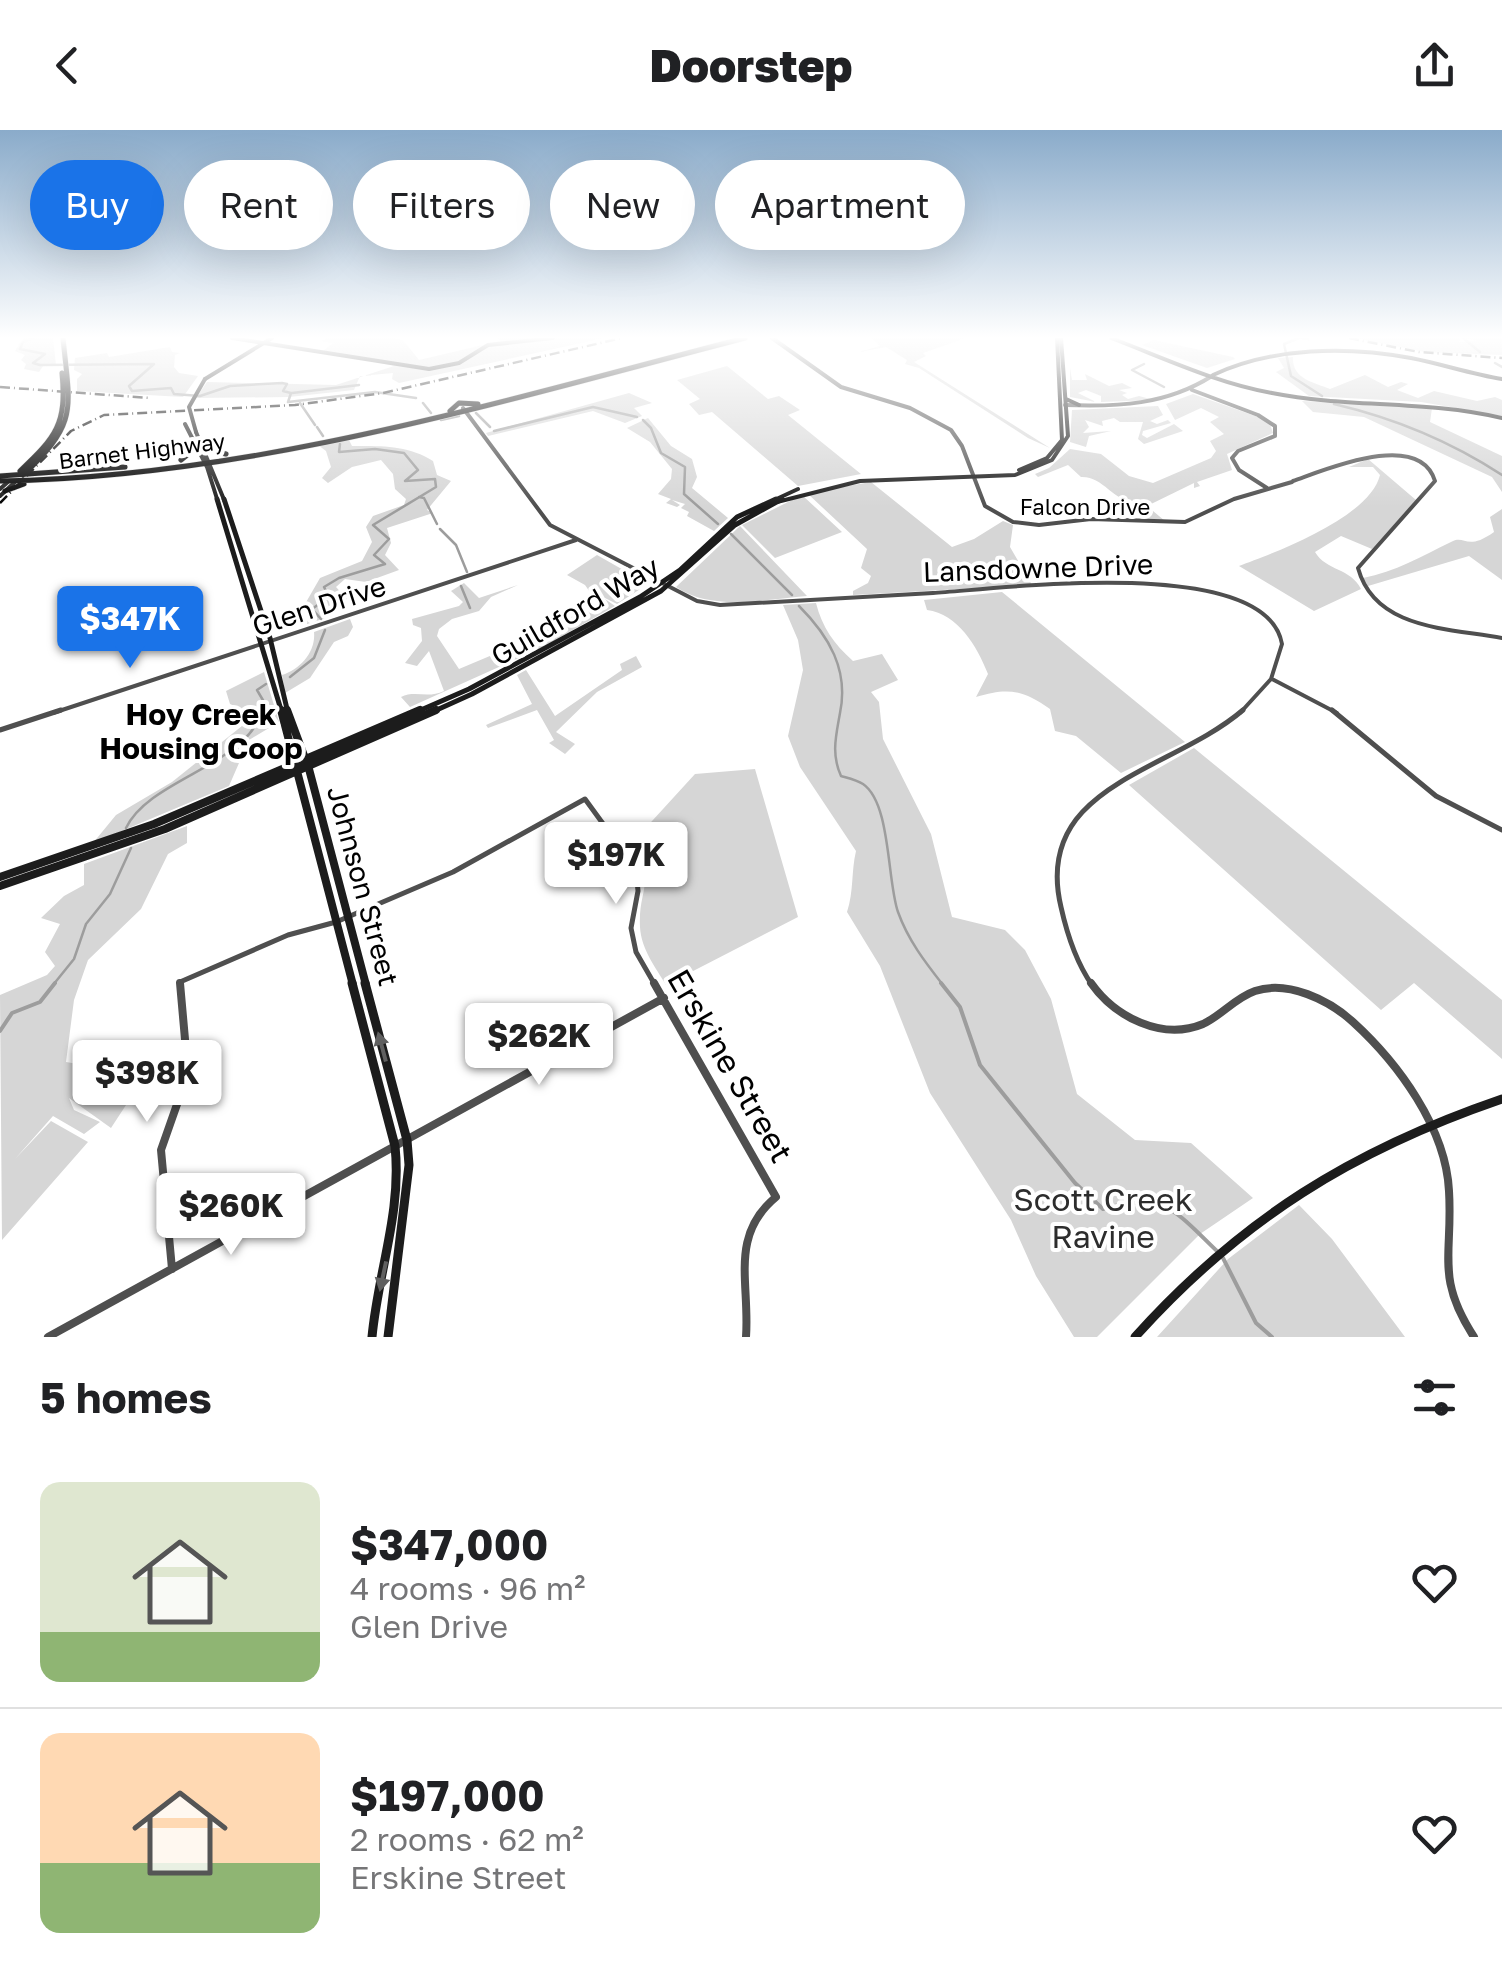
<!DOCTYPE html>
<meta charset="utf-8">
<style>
body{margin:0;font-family:"Golos Text",sans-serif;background:#f2f2f2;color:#202124;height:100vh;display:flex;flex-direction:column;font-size:38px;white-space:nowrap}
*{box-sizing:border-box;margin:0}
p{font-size:32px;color:#757577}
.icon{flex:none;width:55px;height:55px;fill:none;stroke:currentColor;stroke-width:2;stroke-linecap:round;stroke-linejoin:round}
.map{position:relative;height:1207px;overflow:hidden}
.panel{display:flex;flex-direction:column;background:#fff;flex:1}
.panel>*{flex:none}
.guide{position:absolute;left:30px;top:30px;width:1000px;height:90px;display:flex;gap:20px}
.price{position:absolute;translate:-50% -85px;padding:0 22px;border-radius:10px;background:#fff;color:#222;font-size:32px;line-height:65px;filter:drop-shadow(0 2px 5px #0008)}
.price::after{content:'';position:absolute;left:50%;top:60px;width:30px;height:22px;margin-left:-15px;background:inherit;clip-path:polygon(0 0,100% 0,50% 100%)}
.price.current{background:#1a73e8;color:#fff}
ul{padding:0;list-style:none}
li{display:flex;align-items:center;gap:30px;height:250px;padding:0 40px}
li+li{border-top:2px solid #e0e0e0}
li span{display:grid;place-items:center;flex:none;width:280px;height:200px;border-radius:20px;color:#555}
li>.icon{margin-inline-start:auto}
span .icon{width:120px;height:120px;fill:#fffc;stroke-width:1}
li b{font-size:42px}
h2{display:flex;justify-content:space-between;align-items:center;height:120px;padding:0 40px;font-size:42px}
.pill{padding:0 35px;border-radius:45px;background:#fff;box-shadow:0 10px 40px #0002;font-size:35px;line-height:90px}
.pill.current{background:#1a73e8;color:#fff}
header{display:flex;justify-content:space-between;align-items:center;height:130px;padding:0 40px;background:#fff;font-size:45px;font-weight:800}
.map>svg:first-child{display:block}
</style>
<header><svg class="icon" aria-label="back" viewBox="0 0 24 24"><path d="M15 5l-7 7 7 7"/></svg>Doorstep<svg class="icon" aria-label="share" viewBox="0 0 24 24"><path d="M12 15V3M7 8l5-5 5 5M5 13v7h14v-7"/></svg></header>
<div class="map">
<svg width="1502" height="1207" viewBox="0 0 1502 1207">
<rect width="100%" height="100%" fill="#fff"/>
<path fill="#d6d6d6" d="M23,208H53L56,235L43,236L39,242L24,239L26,234L21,230L25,225L15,221Z
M328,208H394L403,210L419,230L500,211L498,208H604L399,253L392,249L393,243L360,246L354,260L289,267L196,268L207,252L336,255L394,236L323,221L333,213L321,211Z
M871,208H966L923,223L926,226L914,232L1050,318L1028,308L919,238L905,234L907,230L886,217L859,222L880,216Z
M1354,208H1461L1459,212L1478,211L1464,208H1502V225L1425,222Z
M1154,210L1233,227L1235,229L1207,238L1142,215Z
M170,217L172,222L180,223L175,225L174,237L179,243L198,246L183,267L77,261V249L82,244L74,240L75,228L107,223L109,227Z
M1293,227C1292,249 1313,252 1330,259L1365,245L1388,257L1401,252L1408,254L1397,260L1418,268L1434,261L1477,271L1495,267L1502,270V286L1421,272L1309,266L1276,242L1284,238L1278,228Z
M727,236L768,269L779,266L800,280L788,285L861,344L798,356L712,282L699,285L689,274L700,269L677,250Z
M1070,238L1072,250H1087L1085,244L1109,256L1122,253L1132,258L1119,260L1127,263L1122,265L1128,269L1139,266L1154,270L1101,272V266L1086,260L1078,263L1096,272L1070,267Z
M629,263L652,273L634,278L642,286L625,293L593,281L488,306L486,303Z
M1193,264L1261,288L1270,294L1273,303L1227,324L1232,340L1197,352L1200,356L1194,358V353L1147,376L1165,391L1147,389L1134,372C1113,371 1103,346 1081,347L1068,335L1038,347L1035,344L1049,338L1070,319L1101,324L1129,346L1153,353L1211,328L1216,321L1210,311L1224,304L1210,292L1219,287L1201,278L1175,290L1166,274Z
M1302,271L1432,278L1430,292L1502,326V362L1492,347L1364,287L1313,282Z
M1158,276L1163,285L1150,291L1157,294L1168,290L1171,293L1143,301L1142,305L1147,308L1174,294L1183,301L1144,314L1138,309L1143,292H1120L1114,288L1102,291L1103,296L1085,290L1089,297L1083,303L1111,301L1089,306L1086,317L1070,312L1072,280Z
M648,288L671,316L692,329L697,347L692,358L728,388L714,401L687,386L689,382L681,378L685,374L672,370L680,375L677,377L666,373L671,369L658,364L671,349L672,339L650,312L627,298Z
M349,310L352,316C381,316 408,315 433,331L437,345L451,351L427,380L433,383L387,398L391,413L385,425L399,440L366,452L345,449L336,457L347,469L322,480L332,486L307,494L301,481L320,448L362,431L372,412L366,397L373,386L404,375L406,369L395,359L393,344L381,330L352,337L328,353L322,348L331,337L326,321L318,315Z
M1368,329L1416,370L1372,419L1341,406L1315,422C1326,441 1351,438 1361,459L1314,481L1239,436C1277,422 1370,387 1380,345L1373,337H1349Z
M871,352L952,417L974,409L1003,391L1013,395L1010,417L1032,455L853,465V461L868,453L871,446L861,438L867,419L807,363Z
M802,365L842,402L775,428L742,395Z
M1502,379V450L1469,426L1368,456L1363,448C1395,442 1422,426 1451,412C1465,404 1466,422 1494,402L1490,387Z
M740,396L807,466C765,469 713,482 676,457Z
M597,425L648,454L617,474L605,468H594L585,455L567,445Z
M464,453L479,468L518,455L491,467L479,481L452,489L439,499L437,506L459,539L530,509L605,469L615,476L543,517L410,577L401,567C415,560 428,569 444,561L429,521L417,536L405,533L422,511L421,498L413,495L412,489L459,476L463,472L451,461Z
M1002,462L1185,612L1121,643L1076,606L1055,601L1050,579C1023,560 1008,557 976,567L988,544C977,516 958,484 927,480L924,470Z
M816,473C822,497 834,514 853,531L882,524L898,550L871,562L879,572L883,609L931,704L952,787L1005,800L1025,820L1051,869L1077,964L1135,1010L1191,1013L1253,1068L1200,1104L1097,1207H1074L1036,1146L1011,1090L930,963L880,836L847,782C854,761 851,742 856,721L800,637L788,606L803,540L798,510L783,475Z
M350,489L353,497L348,506L334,512L310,548L285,563L282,545C300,539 316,522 314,502Z
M636,526L642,537L597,562L556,602L575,614L565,624L549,613L554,610L537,580L488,598L486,595L532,574L517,545L526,540L555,586L622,540L620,534Z
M264,542L279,592L249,610L229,656L93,713L116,685L172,652L257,584L251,578L244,580L230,574L226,561Z
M1194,618L1502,870V929L1414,853L1381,880L1129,655Z
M755,639L798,787L666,855C656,838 641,819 640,797C638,757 657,756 631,714L695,644Z
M187,696V713L168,724L141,779L88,830L74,870L66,932L132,943L181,919L182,927L143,949L111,998L69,968L74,980L100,992L84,1004L53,986L15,1029L51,991L88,1012L2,1110L0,865L47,845L55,836L45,822L60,794L41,788L64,766L84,755V734Z
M1299,1075L1332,1109L1405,1207H1157L1228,1129Z"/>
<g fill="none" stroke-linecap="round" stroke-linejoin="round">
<path stroke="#9d9d9d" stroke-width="2.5" d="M33,208L23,212L20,219L45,224L33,233L40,235L154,234L129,256L132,261L171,258L174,264L200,266L230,256L282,253L287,254L283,261L291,263L288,272L375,262L416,268
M1299,208L1284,214L1291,246L1322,266
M1301,208L1308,209
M1463,208L1480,222
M1495,233L1502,237
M1144,234L1132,240L1164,257
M292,263L359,255
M300,273L315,295
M423,273L431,283
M1334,274C1394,288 1450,311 1502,345
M476,283L490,297
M441,290L459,286
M643,290L651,298L661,323L685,337L684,364L718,394
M317,297L323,306
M494,301L593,277L637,287
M419,367L424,368L437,394
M440,399L456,415L467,442
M731,404L792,465
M461,456L470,478
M799,476C829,506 849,540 840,583C836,606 831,624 841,646C848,648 857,650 863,654C891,673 887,751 898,782C908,810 925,832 943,855
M321,489L312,479L329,467L324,457L339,448L385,434L374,425L389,409L373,395L436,357L435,349L405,351L418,340L404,323L375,319L339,322L340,314
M290,547L314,528L325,500
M126,698C151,646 256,635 264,572L257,560L266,554
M53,855L74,829L86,794L110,764L131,718"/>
<path stroke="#9d9d9d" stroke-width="4" d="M941,853L960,877L980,935L1075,1053L1103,1079C1165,1061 1175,1081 1218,1122
M0,901L12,883L40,872L55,853
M1223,1128L1256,1193L1272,1207"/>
<g stroke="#dbdbdb" stroke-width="6">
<path id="primary" d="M450,281L459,273L478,274
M208,320L226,324
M181,330L196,318
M20,341C56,307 67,294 62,243
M23,345C79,292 70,280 63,208
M0,346L125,337
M0,351C253,347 502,271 745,208
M5,361L24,354"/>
</g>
<path stroke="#4f4f4f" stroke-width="4" d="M772,208L841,257L910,278L951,300L962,316L985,376L1013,392L1039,395L1091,389L1185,392L1234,369L1292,352
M1192,260L1258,285L1275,296V306L1238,321L1232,328L1239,340L1267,358
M1065,275C1118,277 1166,275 1212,246
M463,278L550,395L697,471L720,475C791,471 862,467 933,463C1000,459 1266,423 1282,514L1271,549L1240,583
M1293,351C1325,340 1419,299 1435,351L1358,438C1375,500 1449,498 1502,508
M1272,549L1337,583
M53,583L576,410"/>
<path stroke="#4f4f4f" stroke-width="5" d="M1332,580L1436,666L1502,700
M0,600L61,580
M180,855V852L288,805L336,792L453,742L585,669L636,739L638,761L631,798L636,822L655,855
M1092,855C1076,832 1067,804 1061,777C1032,655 1171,642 1243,580"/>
<path stroke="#4f4f4f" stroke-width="8" d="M654,853L776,1067C729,1106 750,1153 746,1207
M1091,853C1115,887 1162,911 1203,894C1222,885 1235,868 1255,861C1288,850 1329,870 1353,892C1398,933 1446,998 1449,1061C1453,1125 1435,1147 1474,1207
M172,1139L161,1020L188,943L180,853
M48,1207L664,868"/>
<path stroke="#1c1c1c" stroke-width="4" d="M232,208L429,239L459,233L488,215L553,208
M1111,208C1164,228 1216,253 1272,263C1348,278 1426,270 1502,288
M1213,245C1273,217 1347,216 1411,228C1442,234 1471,244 1502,249
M205,249L272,208
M1066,269L1079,275
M185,294L207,337L218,372
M196,302L225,372
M1019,340L1047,328L1062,310L1057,208
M0,359L9,351
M0,366L16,351
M770,372L798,359
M777,372L860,351L1015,345L1052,330L1068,306L1061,208"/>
<path stroke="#1c1c1c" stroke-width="5" d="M217,369L282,583
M224,369L270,508L288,583
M414,583L469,559L640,467L680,440L737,387L776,369
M430,583L472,564L661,461L735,395L782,369"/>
<path stroke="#1c1c1c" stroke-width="8" d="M281,580L353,855
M287,580L309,639L366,855
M0,747L154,694L420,580
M0,756L165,699L436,580"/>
<path stroke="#1c1c1c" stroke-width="9" d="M352,853L395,1016C402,1082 378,1142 372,1207
M365,853L407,1010L409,1035L388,1207
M1135,1207C1241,1089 1353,1020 1502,969"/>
<use href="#primary" stroke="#000" stroke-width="5"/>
<path stroke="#000" stroke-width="2.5" stroke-dasharray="10 4 1 4" stroke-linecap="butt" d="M1349,208L1419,222L1502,228
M0,257L150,268
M0,373L71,301L104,285L295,275L383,263L622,208"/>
<path stroke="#1c1c1c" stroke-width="4" d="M196,302L189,277L205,249"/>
</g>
<defs><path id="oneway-solid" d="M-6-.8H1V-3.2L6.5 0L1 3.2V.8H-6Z" transform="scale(2.5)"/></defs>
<g fill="#606060">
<use href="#oneway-solid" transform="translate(382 917) rotate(-105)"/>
<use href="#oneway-solid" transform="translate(383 1146) rotate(102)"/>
</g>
<linearGradient id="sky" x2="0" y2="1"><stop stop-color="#8aabca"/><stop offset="0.55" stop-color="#fff"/><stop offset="1" stop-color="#fff" stop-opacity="0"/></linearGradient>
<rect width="1502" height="377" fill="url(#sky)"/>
<g text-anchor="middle" stroke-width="8" stroke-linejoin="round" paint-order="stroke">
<g font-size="22" fill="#000" stroke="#fff">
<text transform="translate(142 321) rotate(-7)" y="8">Barnet Highway</text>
<text x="1085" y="385">Falcon Drive</text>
</g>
<g font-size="28" fill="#000" stroke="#fff">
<text transform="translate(1038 438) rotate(-2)" y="10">Lansdowne Drive</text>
<text transform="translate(319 476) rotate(-18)" y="10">Glen Drive</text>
<text transform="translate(575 481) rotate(-30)" y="10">Guildford Way</text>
<text transform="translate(363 756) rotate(75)" y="10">Johnson Street</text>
</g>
<g font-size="30" font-weight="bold" fill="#000" stroke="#fff">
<text x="201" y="595">Hoy Creek<tspan x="201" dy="34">Housing Coop</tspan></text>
</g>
<g font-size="32" fill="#000" stroke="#fff">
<text transform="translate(730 936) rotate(60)" y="11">Erskine Street</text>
</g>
<g font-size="32" fill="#2d2d2d" stroke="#fff">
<text x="1103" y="1081">Scott Creek<tspan x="1103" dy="37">Ravine</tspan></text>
</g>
</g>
</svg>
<b class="price current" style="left:130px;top:541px">$347K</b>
<b class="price" style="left:616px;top:777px">$197K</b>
<b class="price" style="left:539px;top:958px">$262K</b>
<b class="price" style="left:147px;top:995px">$398K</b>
<b class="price" style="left:231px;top:1128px">$260K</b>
<div class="guide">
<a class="pill current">Buy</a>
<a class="pill">Rent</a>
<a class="pill">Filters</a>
<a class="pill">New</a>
<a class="pill">Apartment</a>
</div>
</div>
<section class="panel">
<h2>5 homes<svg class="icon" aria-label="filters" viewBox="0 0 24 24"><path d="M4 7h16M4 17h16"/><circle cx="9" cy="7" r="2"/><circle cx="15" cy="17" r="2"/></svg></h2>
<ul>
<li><span style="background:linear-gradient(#dfe7d0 75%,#8fb573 0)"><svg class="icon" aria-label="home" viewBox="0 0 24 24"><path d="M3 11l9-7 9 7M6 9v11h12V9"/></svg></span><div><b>$347,000</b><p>4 rooms · 96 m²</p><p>Glen Drive</p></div><svg class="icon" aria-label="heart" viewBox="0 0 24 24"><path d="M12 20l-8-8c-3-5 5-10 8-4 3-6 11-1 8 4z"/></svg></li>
<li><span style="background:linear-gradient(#ffd9b3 65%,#8fb573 0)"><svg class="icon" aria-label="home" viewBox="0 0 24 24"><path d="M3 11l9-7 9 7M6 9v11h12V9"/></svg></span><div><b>$197,000</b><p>2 rooms · 62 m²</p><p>Erskine Street</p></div><svg class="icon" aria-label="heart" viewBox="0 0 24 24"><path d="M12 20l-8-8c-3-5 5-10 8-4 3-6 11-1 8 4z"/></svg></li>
</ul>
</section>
